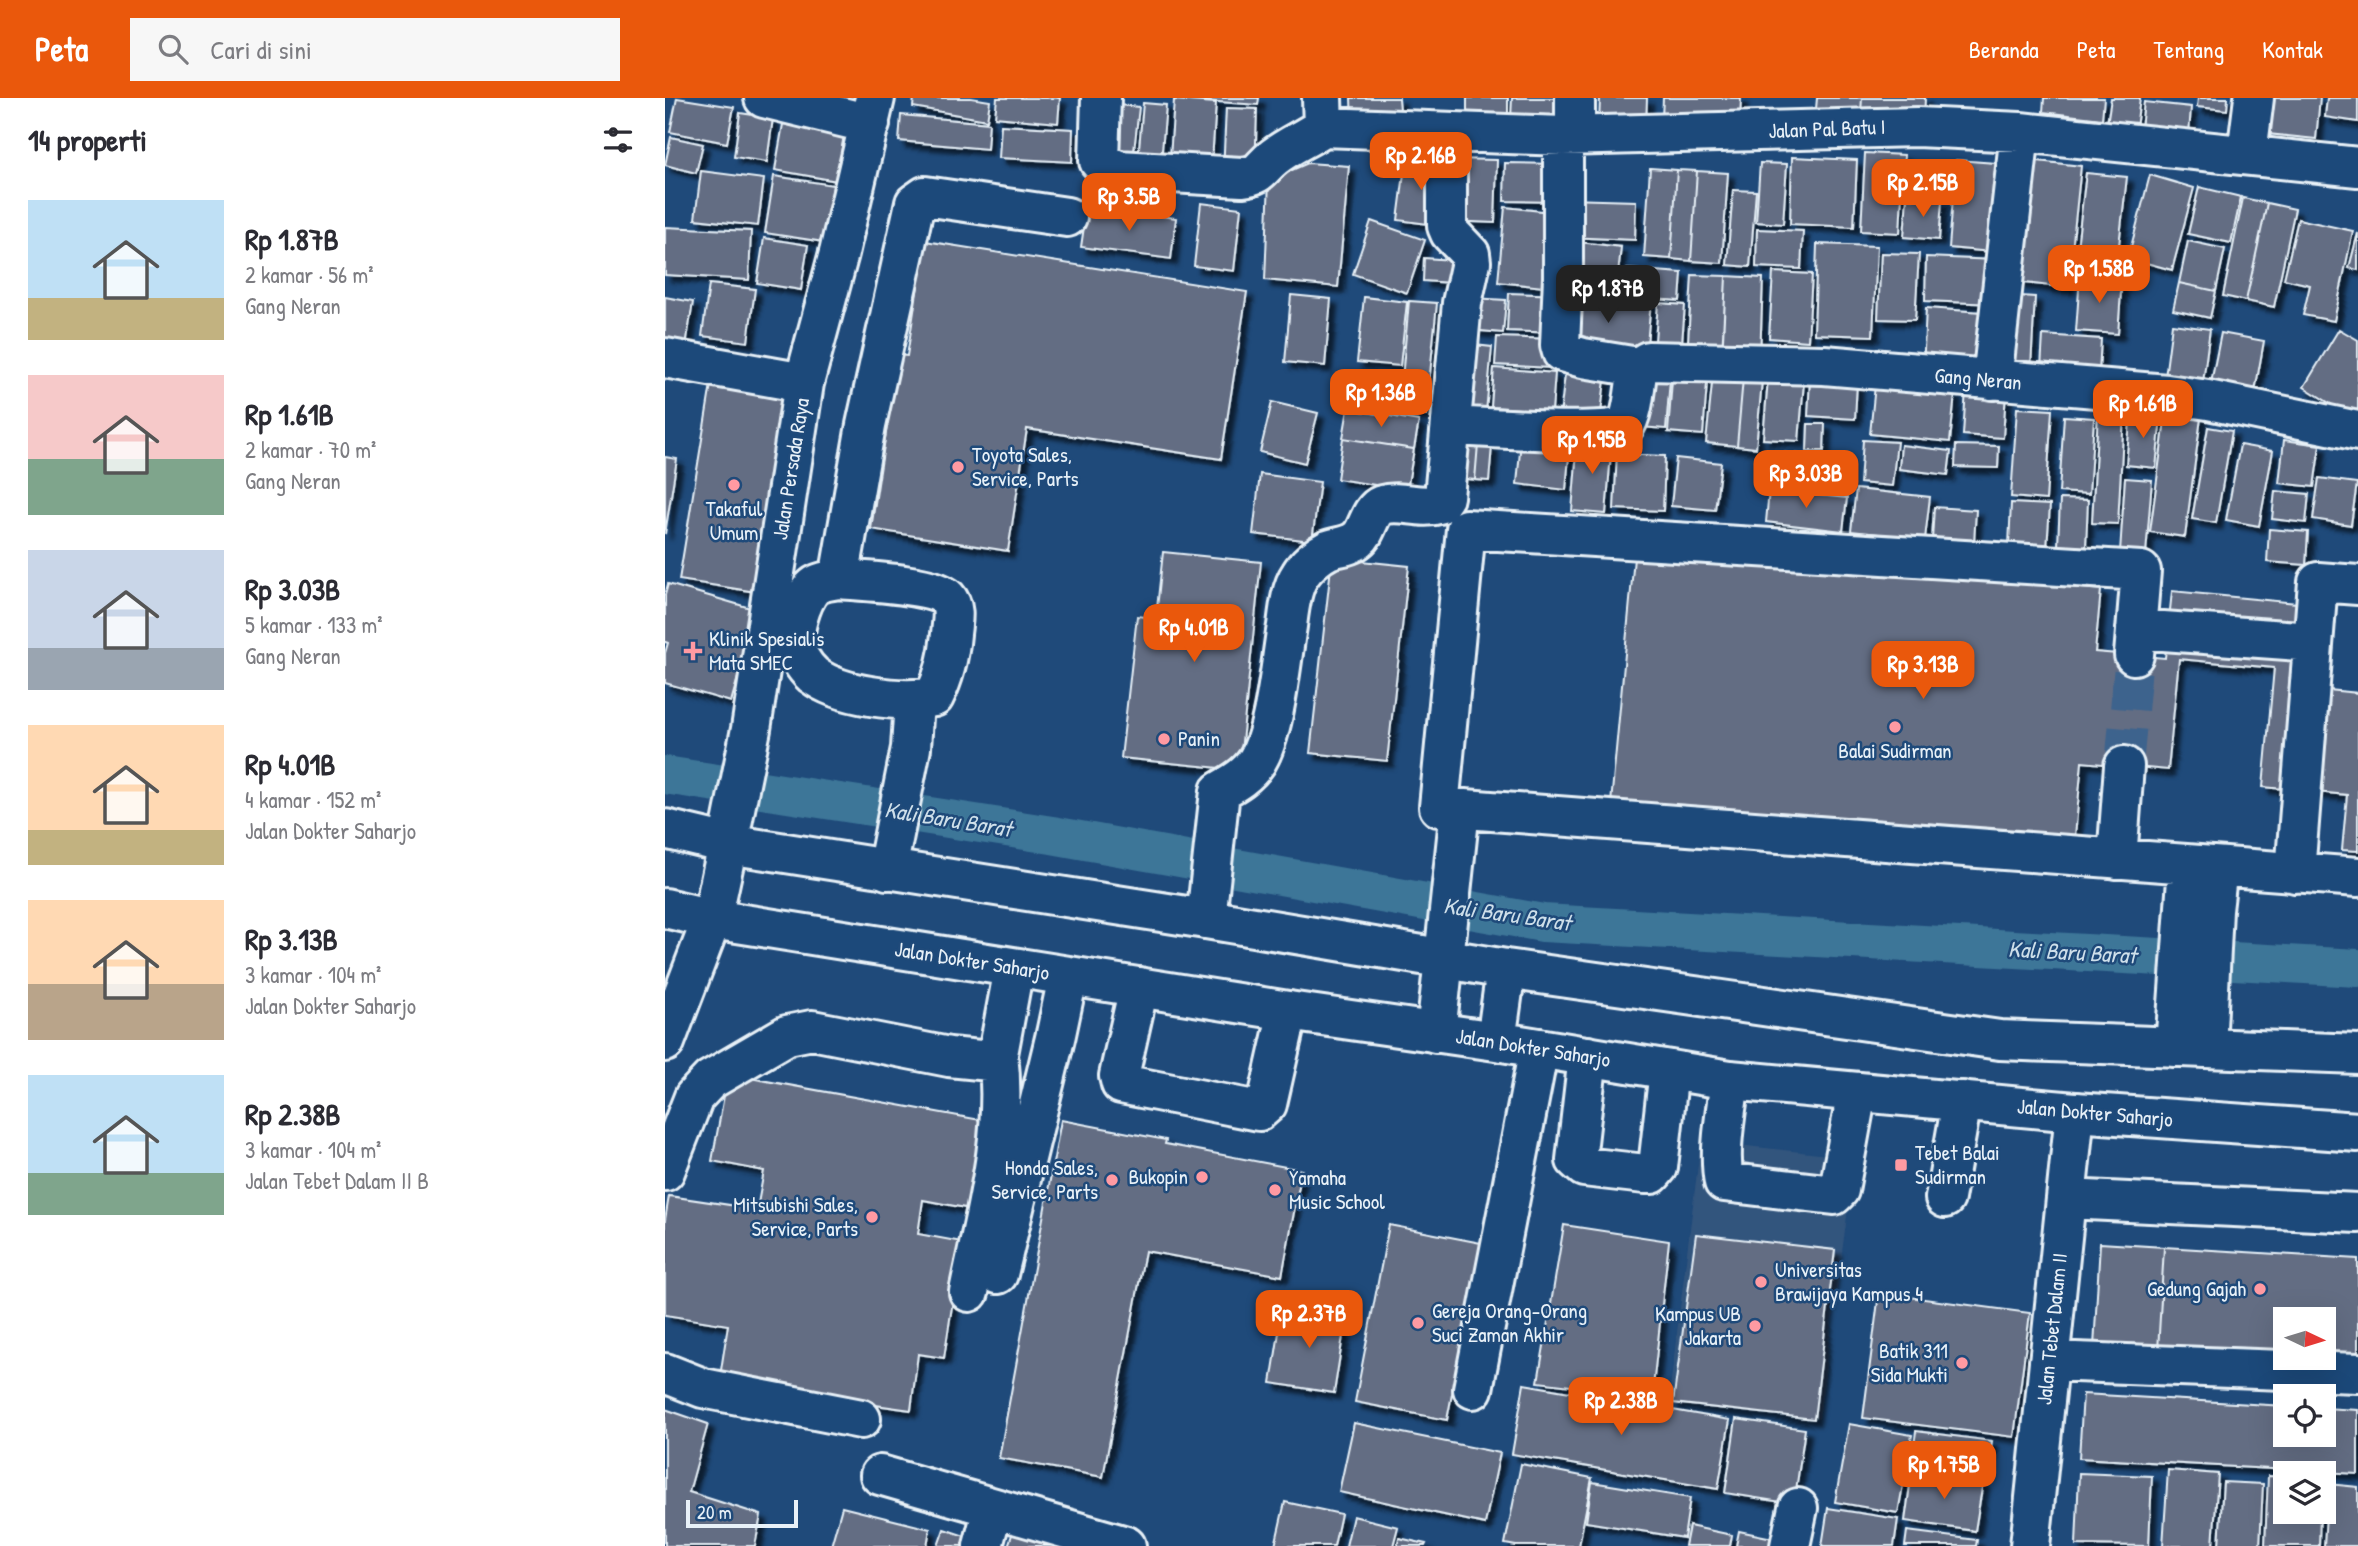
<!DOCTYPE html>
<html lang="id">
<meta charset="utf-8">
<style>
body{margin:0;font-family:"Patrick Hand",sans-serif;background:#f7f7f7;color:#2b2b33;height:100vh;display:flex;flex-direction:column;font-size:26px;white-space:nowrap}
*{box-sizing:border-box;margin:0}
p{font-size:23px;color:#7c7c81}
.icon{flex:none;width:38px;height:38px;fill:none;stroke:currentColor;stroke-width:2;stroke-linecap:round;stroke-linejoin:round}
.map{position:relative;flex:1;overflow:hidden}
.sheet{display:flex;flex-direction:column;background:#fff;width:665px}
.sheet>*{flex:none}
.needle{width:46px;rotate:94deg}
.buttons{position:absolute;left:1608px;top:1209px;display:grid;gap:14px}
.buttons a{display:grid;place-items:center;width:63px;height:63px;border-radius:0px;background:#fff;box-shadow:0 7px 28px #0002;font-size:35px}
.scale{position:absolute;left:21px;bottom:18px;width:112px;box-sizing:border-box;padding-left:7px;border:4px solid #e8f1f8;border-top:0;font-size:19px;line-height:24px;white-space:nowrap;color:#e8f1f8;-webkit-text-stroke:5px #1f4a7a;paint-order:stroke}
.price{position:absolute;translate:-50% -60px;padding:0 16px;border-radius:14px;background:#ea580c;color:#fff;font-size:23px;line-height:46px;filter:drop-shadow(0 2px 4px #0008)}
.price::after{content:'';position:absolute;left:50%;top:42px;width:21px;height:16px;margin-left:-10px;background:inherit;clip-path:polygon(0 0,100% 0,50% 100%)}
.price.current{background:#222;color:#fff}
ul{padding:0;list-style:none}
li{display:flex;align-items:center;gap:21px;height:175px;padding:0 28px}
li span{display:grid;place-items:center;flex:none;width:196px;height:140px;border-radius:0px;color:#555}
li>.icon{margin-inline-start:auto}
span .icon{width:84px;height:84px;fill:#fffc;stroke-width:1}
li b{font-size:30px}
h2{display:flex;justify-content:space-between;align-items:center;height:84px;padding:0 28px;font-size:30px}
header{display:flex;align-items:center;gap:42px;box-sizing:border-box;height:98px;padding:0 35px;background:#ea580c;color:#fff}
header strong{font-size:33px}
nav{display:flex;gap:38px;margin-inline-start:auto;font-size:24px}
.search{width:490px;height:63px;background:#f7f7f7;display:flex;align-items:center;gap:18px;box-sizing:border-box;padding:0 24px;border-radius:0px;color:#7c7c81;font-size:26px}
main{display:flex;flex:1;min-height:0}
.map>svg:first-child{display:block}
</style>
<header>
<strong>Peta</strong>
<div class="search"><svg class="icon" aria-label="search" viewBox="0 0 24 24"><circle cx="10" cy="10" r="6"/><path d="M15 15l6 6"/></svg>Cari di sini</div>
<nav><a>Beranda</a><a>Peta</a><a>Tentang</a><a>Kontak</a></nav>
</header>
<main>
<section class="sheet">
<h2>14 properti<svg class="icon" aria-label="filters" viewBox="0 0 24 24"><path d="M4 7h16M4 17h16"/><circle cx="9" cy="7" r="2"/><circle cx="15" cy="17" r="2"/></svg></h2>
<ul>
<li><span style="background:linear-gradient(#bfe0f5 70%,#c2b280 0)"><svg class="icon" aria-label="home" viewBox="0 0 24 24"><path d="M3 11l9-7 9 7M6 9v11h12V9"/></svg></span><div><b>Rp 1.87B</b><p>2 kamar · 56 m²</p><p>Gang Neran</p></div></li>
<li><span style="background:linear-gradient(#f6c9c9 60%,#7fa58c 0)"><svg class="icon" aria-label="home" viewBox="0 0 24 24"><path d="M3 11l9-7 9 7M6 9v11h12V9"/></svg></span><div><b>Rp 1.61B</b><p>2 kamar · 70 m²</p><p>Gang Neran</p></div></li>
<li><span style="background:linear-gradient(#c9d6e8 70%,#9aa5b1 0)"><svg class="icon" aria-label="home" viewBox="0 0 24 24"><path d="M3 11l9-7 9 7M6 9v11h12V9"/></svg></span><div><b>Rp 3.03B</b><p>5 kamar · 133 m²</p><p>Gang Neran</p></div></li>
<li><span style="background:linear-gradient(#ffd9b3 75%,#c2b280 0)"><svg class="icon" aria-label="home" viewBox="0 0 24 24"><path d="M3 11l9-7 9 7M6 9v11h12V9"/></svg></span><div><b>Rp 4.01B</b><p>4 kamar · 152 m²</p><p>Jalan Dokter Saharjo</p></div></li>
<li><span style="background:linear-gradient(#ffd9b3 60%,#b9a48a 0)"><svg class="icon" aria-label="home" viewBox="0 0 24 24"><path d="M3 11l9-7 9 7M6 9v11h12V9"/></svg></span><div><b>Rp 3.13B</b><p>3 kamar · 104 m²</p><p>Jalan Dokter Saharjo</p></div></li>
<li><span style="background:linear-gradient(#bfe0f5 70%,#7fa58c 0)"><svg class="icon" aria-label="home" viewBox="0 0 24 24"><path d="M3 11l9-7 9 7M6 9v11h12V9"/></svg></span><div><b>Rp 2.38B</b><p>3 kamar · 104 m²</p><p>Jalan Tebet Dalam II B</p></div></li>
</ul>
</section>
<div class="map">
<svg width="1693" height="1448" viewBox="0 0 1693 1448">
<defs>
<filter id="shadow"><feDropShadow dx="6" dy="6" stdDeviation="2" flood-color="#0009"/></filter>
</defs>
<rect width="100%" height="100%" fill="#1f4a7a"/>
<filter id="ink" filterUnits="userSpaceOnUse"><feTurbulence type="fractalNoise" baseFrequency=".0143" numOctaves="2"/><feDisplacementMap in="SourceGraphic" scale="14" xChannelSelector="R" yChannelSelector="G"/><feConvolveMatrix kernelMatrix="1 2 1 2 8 2 1 2 1" color-interpolation-filters="sRGB"/></filter>
<g filter="url(#ink)">
<path fill="#33547d" d="M1036,1043L1190,1060L1154,1321L1003,1307Z"/>
<g fill="none" stroke-linecap="round" stroke-linejoin="round">
<path stroke="#3d7698" stroke-width="38" d="M0,677L387,737L878,825L1693,870"/>
</g>
<path fill="#636d83" stroke="#e8f1f8" stroke-width="2" fill-rule="evenodd" filter="url(#shadow)" d="M12,0L69,9L62,45L5,34Z
M249,0H306L325,3L322,22L248,9Z
M332,0H395L393,25L330,19Z
M527,0H594L593,7L527,2Z
M686,0H734L736,23L687,26Z
M802,0H843V18L802,17Z
M847,0H904L903,23L846,21Z
M935,0H982L981,29L934,28Z
M998,0H1076L1075,23L997,20Z
M1152,0H1197L1196,15L1151,11Z
M1197,0H1260L1259,20L1196,15Z
M1379,0H1439L1437,21L1378,14Z
M1446,0H1475L1471,30L1442,26Z
M1533,0H1563L1562,12L1532,9Z
M1607,0H1655L1651,41L1603,36Z
M1662,0H1693V24L1660,19Z
M509,2L551,5L546,77L504,74Z
M1479,4L1526,9L1524,36L1476,31Z
M478,5L501,7L496,64L473,62Z
M442,6L474,9L468,62L436,59Z
M561,10L592,11L590,76L558,75Z
M75,15L108,20L102,64L69,59Z
M236,17L324,25L322,51L234,43Z
M118,26L179,36L172,83L110,72Z
M336,27L408,31L407,64L334,60Z
M6,39L38,46L31,75L0,67Z
M1200,55L1239,57L1235,135L1196,133Z
M1127,59L1192,62L1189,129L1125,126Z
M741,60L778,65L770,127L733,122Z
M785,61L832,62L830,125L783,123Z
M1355,61L1416,68L1403,190L1342,183Z
M1291,62L1344,66L1337,155L1284,150Z
M643,65L684,68L673,189L600,182L604,82Z
M840,65L892,66L891,104L839,103Z
M1095,65L1122,66L1118,126L1091,124Z
M985,70L1012,72L1006,161L979,159Z
M1012,72L1032,73L1026,163L1006,161Z
M36,73L99,81L93,128L30,121Z
M1032,73L1063,75L1057,165L1026,163Z
M1421,75L1462,79L1451,173L1410,167Z
M1485,77L1529,90L1507,172L1463,160Z
M109,78L168,87L159,144L100,135Z
M1534,89L1576,99L1566,145L1523,136Z
M1068,92L1091,93L1085,169L1062,167Z
M1242,100L1277,103L1274,142L1239,139Z
M1578,100L1602,105L1581,203L1558,198Z
M902,101L971,103L970,142L901,139Z
M536,105L576,110L569,173L529,168Z
M1602,105L1630,111L1609,209L1581,203Z
M422,108L511,120L506,161L416,149Z
M840,109L885,114L878,189L833,184Z
M1633,121L1688,133L1669,223L1638,217L1645,187L1619,181Z
M706,123L760,142L742,195L688,176Z
M0,129L86,133L84,182L0,177Z
M1092,131L1138,133L1136,171L1091,169Z
M1693,135V172L1684,170Z
M99,140L143,147L136,192L92,185Z
M260,143L582,194L556,361L362,331L343,453L206,431L233,257L242,258Z
M1523,143L1560,151L1551,193L1514,185Z
M914,144L956,149L951,195L909,191Z
M1152,146L1212,148L1208,238L1149,236Z
M1216,155L1254,156L1250,222L1213,221Z
M1261,159L1331,162L1330,206L1260,203Z
M759,160L788,162L786,185L758,183Z
M962,171L1017,175L1015,203L960,199Z
M1108,174L1147,176L1143,243L1104,240Z
M1027,177L1061,178L1057,263L1022,261Z
M1061,178L1098,180L1095,260L1057,258Z
M1415,178L1457,180L1453,236L1411,233Z
M1514,185L1551,193L1545,220L1508,212Z
M44,186L90,191L83,244L37,238Z
M844,195L895,197L893,235L842,233Z
M905,196L986,203L981,257L901,251Z
M626,197L666,201L660,268L620,264Z
M1340,197L1370,199L1366,269L1335,267Z
M0,199L28,204L20,254L0,250Z
M699,199L742,204L735,268L692,264Z
M807,200L841,202L838,235L804,232Z
M744,203L772,205L761,317L734,315Z
M993,205L1020,207L1016,258L989,256Z
M1261,210L1317,214L1314,275L1258,272Z
M1507,226L1545,231L1537,292L1499,287Z
M1674,231L1693,242V323L1639,289Z
M1556,235L1599,243L1589,299L1545,290Z
M1378,237L1436,241L1434,275L1376,271Z
M832,239L888,241L887,270L830,267Z
M800,246L827,249L821,314L793,311Z
M902,260L942,265L935,323L895,318Z
M1049,266L1079,269L1072,348L1041,345Z
M1104,268L1140,272L1134,343L1098,341Z
M1008,269L1043,272L1038,337L1003,334Z
M1079,269L1098,271L1091,350L1072,348Z
M829,270L890,275L887,313L826,309Z
M47,280L124,292L91,494L14,482Z
M979,280L1005,281L1001,331L975,329Z
M1145,282L1192,285L1190,321L1143,318Z
M1210,287L1290,296L1285,344L1205,336Z
M1301,291L1341,294L1338,340L1298,337Z
M1503,300L1538,305L1520,439L1485,434Z
M607,304L653,315L640,365L595,354Z
M1352,310L1387,312L1381,402L1346,399Z
M683,311L754,323L749,351L678,340Z
M1466,314L1496,318L1491,370L1461,367Z
M1433,315L1459,316L1453,426L1427,425Z
M1399,318L1429,320L1424,396L1394,394Z
M1143,326H1160L1159,353H1142Z
M1543,329L1567,333L1551,425L1527,421Z
M678,340L749,351L742,392L672,381Z
M913,340L947,343L941,416L907,413Z
M856,342L905,347L901,392L852,386Z
M1198,342L1232,344L1227,388L1195,385Z
M1619,342L1655,347L1649,389L1614,385Z
M788,345L813,346L810,382L785,379Z
M813,346L827,348L824,383L810,382Z
M1236,347L1286,353L1283,377L1234,371Z
M1291,347L1334,348L1333,370L1290,369Z
M1575,347L1608,353L1594,428L1561,422Z
M1112,354L1179,360L1176,395L1109,388Z
M952,356L1000,358L998,413L949,411Z
M0,359L12,361L0,436Z
M1011,360L1056,365L1050,412L1006,408Z
M595,376L655,384L647,443L588,436Z
M1460,380L1487,382L1481,456L1455,454Z
M1654,380L1692,385L1686,427L1648,421Z
M1191,391L1265,399L1260,441L1186,433Z
M1104,392L1182,400L1178,433L1101,424Z
M1610,393L1644,396L1641,425L1607,421Z
M1395,401L1423,402L1421,449L1393,448Z
M1346,405L1385,407L1382,450L1344,447Z
M1269,409L1311,412L1309,445L1267,442Z
M1604,431L1643,434L1641,467L1602,464Z
M970,449L1436,492L1430,554L1500,560L1507,493L1632,505L1624,588L1693,595V753L1677,752L1682,697L1598,689L1609,570L1514,561L1503,672L1417,664L1408,759L945,716Z
M498,454L596,464L574,672L456,660L472,518L491,520Z
M667,460L744,468L722,663L645,655Z
M3,486L92,512L66,604L0,585V555L3,545L0,544V497Z
M63,976L332,1025L316,1113L258,1102L253,1136L297,1144L279,1260L253,1256L246,1312L54,1285L63,1227L0,1217V1122L4,1098L92,1111L99,1073L47,1063Z
M396,1022L501,1042L500,1046L637,1072L617,1178L480,1153L438,1379L334,1360Z
M724,1127L816,1145L782,1322L690,1304Z
M899,1127L1004,1143L987,1298L873,1284Z
M1031,1136L1170,1152L1149,1321L1008,1305Z
M1435,1145L1499,1149L1493,1253L1429,1249Z
M1499,1149L1693,1161V1265L1493,1253ZM1620,1222H1659V1260H1620Z
M1214,1195L1365,1215L1349,1339L1198,1320Z
M618,1209L681,1219L669,1295L606,1285Z
M859,1286L1065,1322L1053,1391L847,1356Z
M1418,1296L1620,1308V1337H1659V1310L1693,1312V1376L1414,1360Z
M0,1311L43,1326L24,1394L96,1417L90,1448H0Z
M1071,1321L1140,1331L1129,1406L1060,1395Z
M689,1325L835,1355L820,1426L674,1394Z
M1184,1326L1247,1337L1233,1415L1170,1404Z
M1251,1333L1327,1343L1323,1373L1247,1363Z
M856,1366L927,1380L914,1448H851L840,1446Z
M1503,1372L1553,1376L1548,1448H1498Z
M1247,1373L1318,1384L1310,1433L1240,1423Z
M1414,1375L1487,1378L1484,1448L1411,1447Z
M1603,1378L1620,1379V1414H1655L1654,1448H1600Z
M927,1384L1025,1400L1019,1440L921,1424Z
M1558,1384L1598,1386L1595,1448H1554Z
M1663,1386L1693,1389V1448H1659Z
M620,1404L676,1416L669,1448H610Z
M177,1409L265,1431L262,1448H166Z
M1163,1410L1233,1421L1229,1448H1157Z
M688,1418L733,1429L728,1448H681Z
M1024,1428L1067,1437L1065,1448H1020Z
M279,1431L315,1443L313,1448H273Z
M1074,1433L1122,1443L1121,1448H1071Z
M1242,1433L1312,1442L1311,1448H1240Z
M348,1434L391,1448H343Z
M734,1440L761,1446L760,1448H732Z"/>
<g fill="none" stroke-linecap="round" stroke-linejoin="round">
<path stroke="#3d638d" stroke-width="38" stroke-dasharray="38 19" stroke-linecap="butt" d="M1459,668L1469,557"/>
<g stroke="#e8f1f8" stroke-width="44">
<path id="minor" d="M99,0L205,26
M436,0L434,63L453,72L577,79C597,77 595,70 609,59C624,47 642,40 658,29
M657,0L658,29L898,38L1252,29L1355,34L1693,69
M910,0V37
M898,38V179L895,247L897,254L918,260L973,269L983,263L1159,267L1502,296L1543,302L1693,333
M1582,56L1589,0
M0,260L139,285
M1327,282L1355,34
M786,328C810,329 950,339 960,327C969,316 970,283 973,269
M174,481L201,327L250,105L260,98L402,119
M174,481C195,483 269,486 282,500C291,510 287,524 286,536C284,559 279,579 269,599C236,605 175,598 148,577C139,569 131,556 130,544C129,528 138,493 153,486C159,483 168,482 174,481Z
M1471,531L1648,544
M1469,557L1476,473L801,431L774,709L1693,779
M63,746L86,631L139,285L174,155L210,0
M1452,761L1459,668
M222,772L246,650L249,603
M1630,775L1653,484L1693,487
M541,821L555,693C569,685 583,677 592,663C610,634 616,563 622,528C624,512 626,490 635,477C641,467 653,457 663,452C673,448 684,449 693,441C703,433 704,412 717,407C736,401 755,412 774,406L779,399L797,205L806,164L805,156L785,135L782,128V34
M474,889L454,978L456,986L594,1013L602,1006L623,913
M771,935L795,711
M1510,949L1523,767
M1541,950L1548,812L1553,769
M923,958L911,1062L919,1069L980,1076H987L993,1069L1004,972
M1065,982C1061,1015 1053,1052 1059,1084L1169,1097L1174,1092L1192,994
M0,1073L29,999L45,982L122,937L147,932L284,959L325,963L333,956L349,870
M1280,1100L1297,1003
M1401,1101L1693,1115
M333,1176L391,936L403,879
M304,1194C320,1116 343,1036 333,956
M1384,1263L1693,1275
M0,1275L38,1290L196,1321
M808,1291L874,950
M215,1377L461,1448
M318,1448L328,1410
M1125,1448L1133,1410
M1365,1448L1410,1014"/>
</g>
<g stroke="#e8f1f8" stroke-width="44">
<path id="major" d="M0,731L63,746L541,821L841,871L1335,942L1693,956
M0,810L47,821L623,913L831,943L1065,982L1410,1014L1693,1034
M831,943L841,871
M0,944L47,821L63,746"/>
</g>
<use href="#minor" stroke="#1f4a7a" stroke-width="38"/>
<use href="#major" stroke="#1f4a7a" stroke-width="38"/>
</g>
</g>
<g fill="#ff9aa2" stroke="#1f4a7a" stroke-width="2.5">
<circle cx="293" cy="369" r="7"/>
<circle cx="69" cy="387" r="7"/>
<path d="M24.5 542.5h7v7h7v7h-7v7h-7v-7h-7v-7h7z"/>
<circle cx="1230" cy="629" r="7"/>
<circle cx="499" cy="641" r="7"/>
<rect x="1229" y="1060" width="14" height="14" rx="3.5"/>
<circle cx="537" cy="1079" r="7"/>
<circle cx="447" cy="1082" r="7"/>
<circle cx="610" cy="1092" r="7"/>
<circle cx="207" cy="1119" r="7"/>
<circle cx="1096" cy="1184" r="7"/>
<circle cx="1595" cy="1191" r="7"/>
<circle cx="753" cy="1225" r="7"/>
<circle cx="1090" cy="1228" r="7"/>
<circle cx="1297" cy="1265" r="7"/>
</g>
<g text-anchor="middle" stroke-width="5" stroke-linejoin="round" paint-order="stroke">
<g font-size="21" fill="#e8f1f8" stroke="#1f4a7a">
<text transform="translate(1162 31) rotate(-2)" y="7">Jalan Pal Batu I</text>
<text transform="translate(1313 281) rotate(5)" y="7">Gang Neran</text>
<text transform="translate(126 371) rotate(-81)" y="7">Jalan Persada Raya</text>
<text transform="translate(307 863) rotate(9)" y="7">Jalan Dokter Saharjo</text>
<text transform="translate(868 950) rotate(9)" y="7">Jalan Dokter Saharjo</text>
<text transform="translate(1430 1015) rotate(5)" y="7">Jalan Dokter Saharjo</text>
<text transform="translate(1387 1231) rotate(-84)" y="7">Jalan Tebet Dalam II</text>
</g>
<g font-size="21" fill="#e8f1f8" stroke="#1f4a7a" text-anchor="start">
<text x="307" y="364">Toyota Sales,<tspan x="307" dy="24">Service, Parts</tspan></text>
<text x="69" y="418" text-anchor="middle">Takaful<tspan x="69" dy="24">Umum</tspan></text>
<text x="44" y="548">Klinik Spesialis<tspan x="44" dy="24">Mata SMEC</tspan></text>
<text x="513" y="648">Panin</text>
<text x="1230" y="660" text-anchor="middle">Balai Sudirman</text>
<text x="1250" y="1062">Tebet Balai<tspan x="1250" dy="24">Sudirman</tspan></text>
<text x="433" y="1077" text-anchor="end">Honda Sales,<tspan x="433" dy="24">Service, Parts</tspan></text>
<text x="523" y="1086" text-anchor="end">Bukopin</text>
<text x="624" y="1087">Yamaha<tspan x="624" dy="24">Music School</tspan></text>
<text x="193" y="1114" text-anchor="end">Mitsubishi Sales,<tspan x="193" dy="24">Service, Parts</tspan></text>
<text x="1110" y="1179">Universitas<tspan x="1110" dy="24">Brawijaya Kampus 4</tspan></text>
<text x="1581" y="1198" text-anchor="end">Gedung Gajah</text>
<text x="767" y="1220">Gereja Orang-Orang<tspan x="767" dy="24">Suci Zaman Akhir</tspan></text>
<text x="1076" y="1223" text-anchor="end">Kampus UB<tspan x="1076" dy="24">Jakarta</tspan></text>
<text x="1283" y="1260" text-anchor="end">Batik 311<tspan x="1283" dy="24">Sida Mukti</tspan></text>
</g>
<g font-size="23" font-style="italic" fill="#cedfea" stroke="#1f4a7a">
<text transform="translate(283 721) rotate(9)" y="8">Kali Baru Barat</text>
<text transform="translate(842 816) rotate(8)" y="8">Kali Baru Barat</text>
<text transform="translate(1407 854) rotate(3)" y="8">Kali Baru Barat</text>
</g>
</g>
</svg>
<div class="buttons">
<a><svg class="needle" viewBox="-14 -14 28 28"><path d="M0-13l5 13h-10z" fill="#e53935"/><path d="M0 13l5-13h-10z" fill="#7c7c81"/></svg></a>
<a><svg class="icon" aria-label="locate" viewBox="0 0 24 24"><circle cx="12" cy="12" r="6"/><path d="M12 2v4M12 18v4M2 12h4M18 12h4"/></svg></a>
<a><svg class="icon" aria-label="layers" viewBox="0 0 24 24"><path d="M12 4l9 5-9 5-9-5zM3 14l9 5 9-5"/></svg></a>
</div>
<div class="scale">20 m</div>
<b class="price" style="left:756px;top:94px">Rp 2.16B</b>
<b class="price" style="left:1258px;top:121px">Rp 2.15B</b>
<b class="price" style="left:464px;top:135px">Rp 3.5B</b>
<b class="price" style="left:1434px;top:207px">Rp 1.58B</b>
<b class="price current" style="left:943px;top:227px">Rp 1.87B</b>
<b class="price" style="left:716px;top:331px">Rp 1.36B</b>
<b class="price" style="left:1478px;top:342px">Rp 1.61B</b>
<b class="price" style="left:927px;top:378px">Rp 1.95B</b>
<b class="price" style="left:1141px;top:412px">Rp 3.03B</b>
<b class="price" style="left:529px;top:566px">Rp 4.01B</b>
<b class="price" style="left:1258px;top:603px">Rp 3.13B</b>
<b class="price" style="left:644px;top:1252px">Rp 2.37B</b>
<b class="price" style="left:956px;top:1339px">Rp 2.38B</b>
<b class="price" style="left:1279px;top:1403px">Rp 1.75B</b>
</div>
</main>
